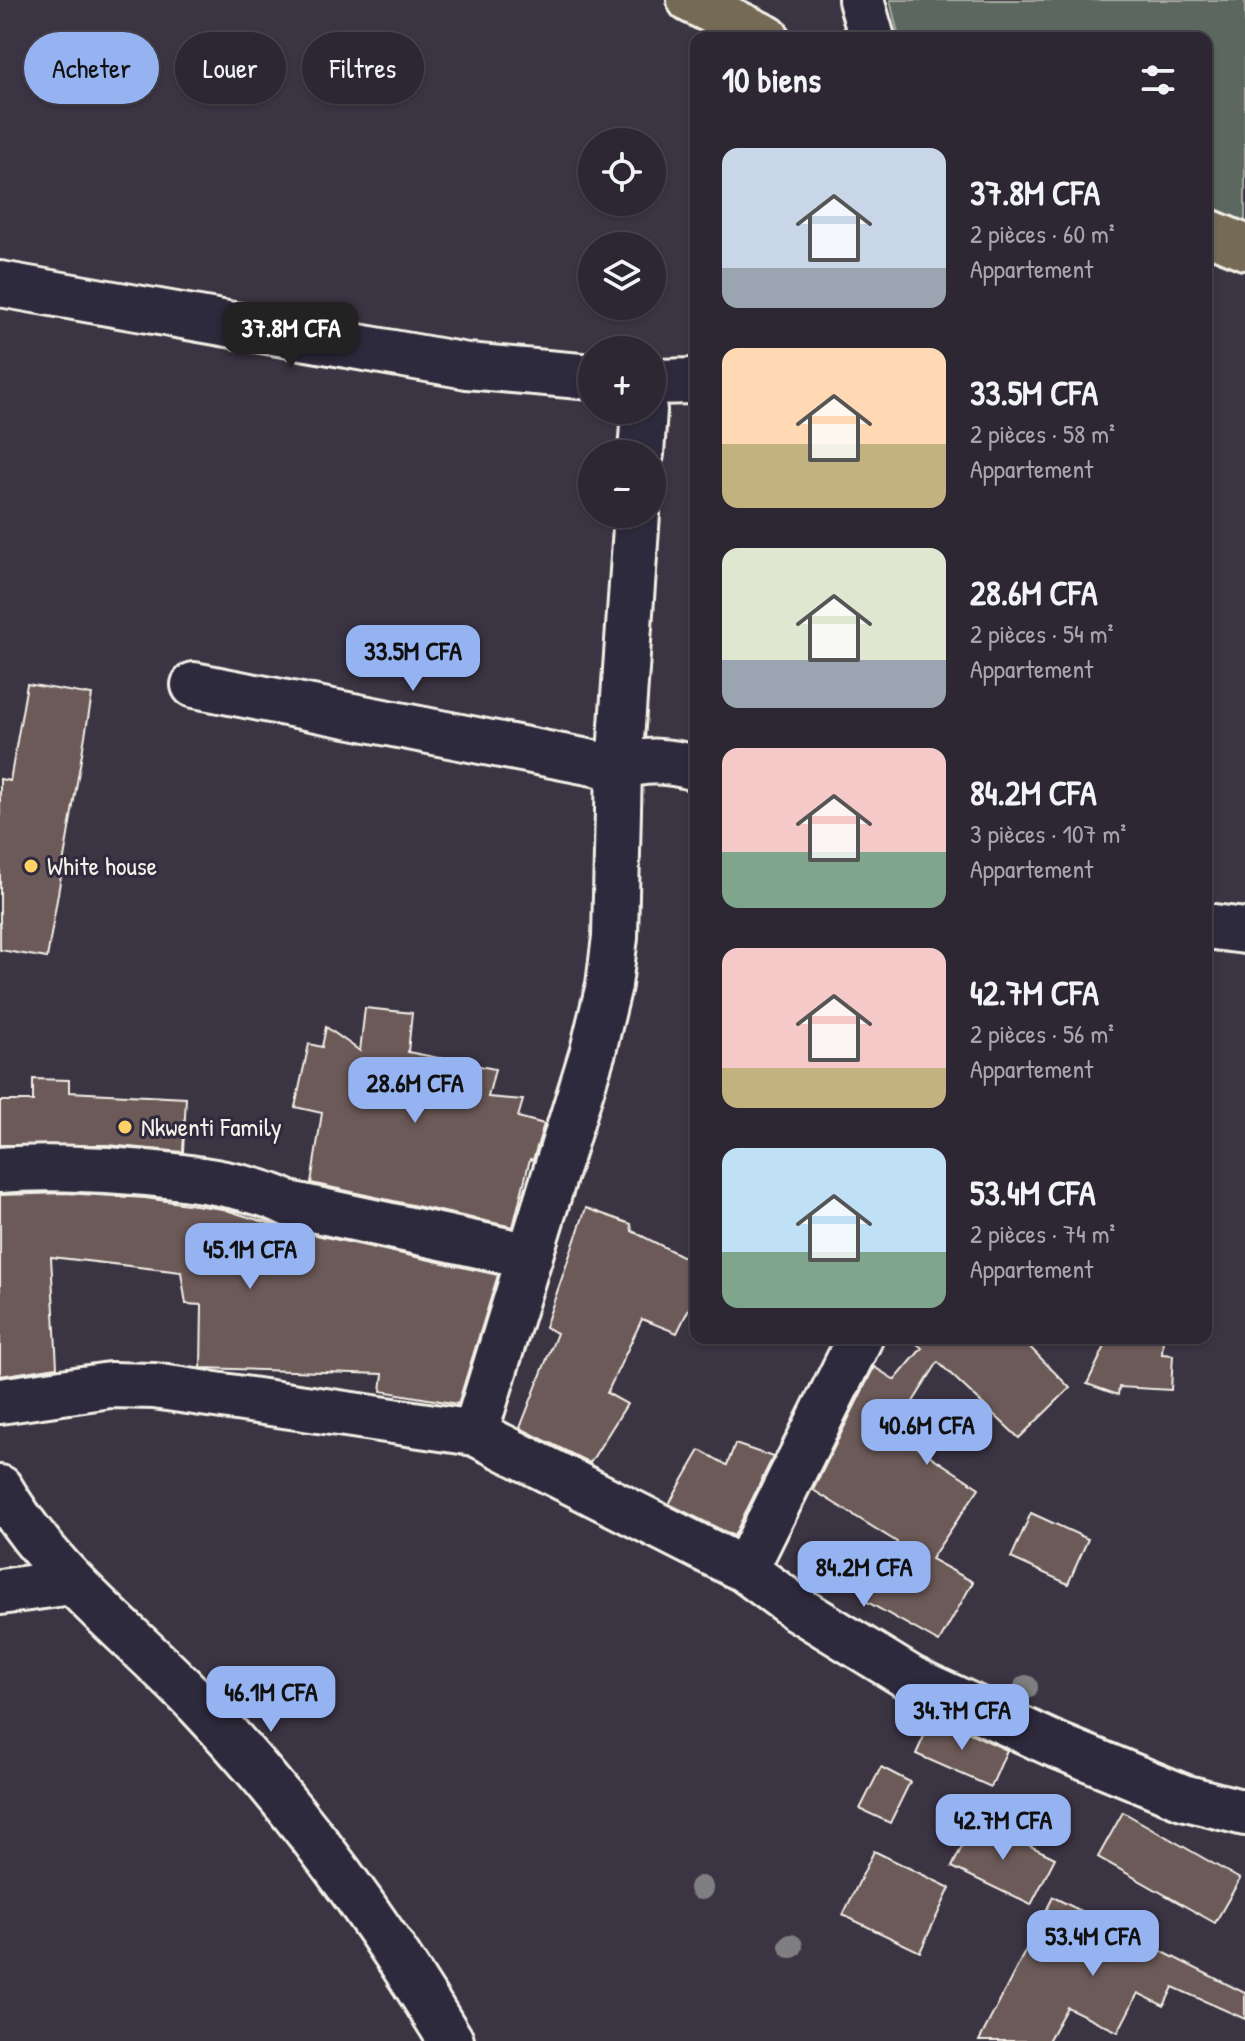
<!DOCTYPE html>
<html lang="fr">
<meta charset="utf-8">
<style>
body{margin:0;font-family:"Patrick Hand",sans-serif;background:#342f3a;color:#f1f3f6;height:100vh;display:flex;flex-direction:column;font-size:30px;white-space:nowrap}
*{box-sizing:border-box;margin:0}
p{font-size:26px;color:#a6a5ac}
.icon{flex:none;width:44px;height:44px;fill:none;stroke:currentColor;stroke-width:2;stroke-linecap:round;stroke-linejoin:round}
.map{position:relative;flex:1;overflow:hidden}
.details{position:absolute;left:690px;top:32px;width:522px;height:1312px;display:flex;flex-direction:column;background:#2c2732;border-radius:16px;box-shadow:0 2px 6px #0004,0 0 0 2px #48444d}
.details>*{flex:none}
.top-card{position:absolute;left:24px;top:32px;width:546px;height:72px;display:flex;gap:16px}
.tools{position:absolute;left:578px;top:128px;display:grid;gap:16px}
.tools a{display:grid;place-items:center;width:88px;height:88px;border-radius:50%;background:#2c2732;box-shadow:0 2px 6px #0004,0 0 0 2px #48444d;font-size:40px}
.price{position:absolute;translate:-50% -68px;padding:0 18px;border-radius:16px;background:#95b2f1;color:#111;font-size:26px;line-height:52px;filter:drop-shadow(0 2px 4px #0008)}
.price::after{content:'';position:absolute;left:50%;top:48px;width:24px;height:18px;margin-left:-12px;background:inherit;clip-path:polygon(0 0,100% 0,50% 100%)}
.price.selected{background:#222;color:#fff}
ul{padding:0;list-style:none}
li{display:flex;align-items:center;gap:24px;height:200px;padding:0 32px}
li span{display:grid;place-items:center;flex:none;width:224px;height:160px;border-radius:16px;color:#555}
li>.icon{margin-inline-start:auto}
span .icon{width:96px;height:96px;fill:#fffc;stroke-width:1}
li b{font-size:34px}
h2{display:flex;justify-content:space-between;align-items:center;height:96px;padding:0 32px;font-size:34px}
.pill{padding:0 28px;border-radius:36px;background:#2c2732;box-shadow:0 2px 6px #0004,0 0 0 2px #48444d;font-size:28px;line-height:72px}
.pill.selected{background:#95b2f1;color:#111}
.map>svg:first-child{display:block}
</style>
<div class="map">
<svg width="1245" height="2041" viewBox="0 0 1245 2041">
<rect width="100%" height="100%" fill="#3b3443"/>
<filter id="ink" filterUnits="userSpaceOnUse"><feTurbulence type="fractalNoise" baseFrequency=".0125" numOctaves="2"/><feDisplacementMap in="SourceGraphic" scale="16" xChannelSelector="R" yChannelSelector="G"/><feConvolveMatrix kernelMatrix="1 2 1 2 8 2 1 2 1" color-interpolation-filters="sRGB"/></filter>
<g filter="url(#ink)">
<path fill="#5b685e" stroke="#a8aca3" stroke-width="2" d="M890,0H1245V226L1206,211V38H899Z"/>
<path fill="#6c5a59" stroke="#f4f1e8" stroke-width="2" d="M27,684L92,695L47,958L0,950V779L10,781Z
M365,1008L412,1013L408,1052L495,1069L488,1097L523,1100L518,1117L544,1124L533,1160L530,1159L513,1227L311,1183L322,1113L295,1107L309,1044L322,1047L326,1027L360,1051Z
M33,1079L69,1080V1092L186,1098L183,1152L107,1145H0V1101H33Z
M65,1193L145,1198L223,1209L284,1228L498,1275L458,1404L381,1391L383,1374L201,1368L202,1305L186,1304L181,1272L51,1257L57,1367L0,1376V1195Z
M586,1208L631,1224L632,1231L696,1263V1294L677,1333L642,1319L607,1393L627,1404L590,1463L520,1428L557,1333L545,1327Z
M910,1338H1021L1070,1388L1019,1438L938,1362L894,1432L979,1488L931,1559L973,1582L939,1642L864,1600L897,1542L813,1490L874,1367L895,1380L922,1348Z
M1109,1338H1163L1162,1354L1173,1355L1171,1390L1119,1387L1118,1395L1087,1384Z
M735,1444L773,1457L734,1536L669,1504L700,1450L727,1465Z
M1031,1513L1088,1539L1068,1584L1011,1558Z
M933,1716L1007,1750L991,1787L916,1754Z
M881,1767L910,1782L890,1823L860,1809Z
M1123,1812L1240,1879L1215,1923L1098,1857Z
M975,1819L1055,1858L1031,1905L952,1867Z
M874,1851L950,1888L920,1952L843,1915Z
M1053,1897L1245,1993V2019L1173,1987L1164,2006L1138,1993L1118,2032L1067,2007L1048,2041H979Z"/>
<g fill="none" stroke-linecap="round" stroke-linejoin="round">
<g stroke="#f4f1e8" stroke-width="50">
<path id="minor" d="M861,0L872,38
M0,284L467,366L592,377
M652,382L696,381
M641,454L644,410
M194,685L619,768C646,758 669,761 696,768
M1206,926L1245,931
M0,1170C69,1164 229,1173 289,1204L530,1256
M0,1401L110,1385L154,1386L475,1433L745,1570L798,1609L912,1679L1051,1743L1183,1797L1245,1813
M475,1433L593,1051L609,985L615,937L619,768L637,514
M0,1488C49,1574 133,1635 200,1706C297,1808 379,1921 451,2041
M745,1570L860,1338
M0,1592L72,1582"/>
</g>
<g stroke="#f4f1e8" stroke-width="50">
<path id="major" d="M690,0L767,38
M1206,231L1245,247"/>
</g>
<use href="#minor" stroke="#2f2a3d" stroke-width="44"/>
<use href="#major" stroke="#756b55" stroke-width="44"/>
</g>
<g fill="#7f7e80">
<circle cx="1026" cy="1687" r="12"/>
<circle cx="701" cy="1888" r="12"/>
<circle cx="791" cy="1946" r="12"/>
</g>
</g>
<g fill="#ffd166" stroke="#2f2a3d" stroke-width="3">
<circle cx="31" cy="866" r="8"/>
<circle cx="125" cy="1127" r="8"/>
</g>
<g text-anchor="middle" stroke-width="6" stroke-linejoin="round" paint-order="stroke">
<g font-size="26" fill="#f4f1e8" stroke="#2f2a3d" text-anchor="start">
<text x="47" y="875">White house</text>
<text x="141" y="1136">Nkwenti Family</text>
</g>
</g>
</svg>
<div class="tools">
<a><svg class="icon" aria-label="locate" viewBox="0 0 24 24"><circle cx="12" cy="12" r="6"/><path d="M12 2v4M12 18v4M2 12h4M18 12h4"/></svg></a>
<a><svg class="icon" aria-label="layers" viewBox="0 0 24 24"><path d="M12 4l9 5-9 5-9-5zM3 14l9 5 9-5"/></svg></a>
<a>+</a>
<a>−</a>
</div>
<b class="price selected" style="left:291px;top:370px">37.8M CFA</b>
<b class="price" style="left:413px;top:693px">33.5M CFA</b>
<b class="price" style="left:415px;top:1125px">28.6M CFA</b>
<b class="price" style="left:250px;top:1291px">45.1M CFA</b>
<b class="price" style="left:927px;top:1467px">40.6M CFA</b>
<b class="price" style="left:864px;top:1609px">84.2M CFA</b>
<b class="price" style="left:271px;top:1734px">46.1M CFA</b>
<b class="price" style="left:962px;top:1752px">34.7M CFA</b>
<b class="price" style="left:1003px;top:1862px">42.7M CFA</b>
<b class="price" style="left:1093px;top:1978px">53.4M CFA</b>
<div class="top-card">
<a class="pill selected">Acheter</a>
<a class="pill">Louer</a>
<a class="pill">Filtres</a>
</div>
<section class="details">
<h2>10 biens<svg class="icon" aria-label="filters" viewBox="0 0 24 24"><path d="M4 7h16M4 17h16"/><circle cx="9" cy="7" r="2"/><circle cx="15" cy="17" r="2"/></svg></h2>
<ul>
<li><span style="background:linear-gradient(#c9d6e8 75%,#9aa5b1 0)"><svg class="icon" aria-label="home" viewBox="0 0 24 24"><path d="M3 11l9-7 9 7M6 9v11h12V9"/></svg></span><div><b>37.8M CFA</b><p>2 pièces · 60 m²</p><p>Appartement</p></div></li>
<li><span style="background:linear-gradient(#ffd9b3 60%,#c2b280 0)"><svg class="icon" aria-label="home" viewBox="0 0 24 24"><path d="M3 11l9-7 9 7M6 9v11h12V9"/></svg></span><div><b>33.5M CFA</b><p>2 pièces · 58 m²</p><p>Appartement</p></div></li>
<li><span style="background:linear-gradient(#dfe7d0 70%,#9aa5b1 0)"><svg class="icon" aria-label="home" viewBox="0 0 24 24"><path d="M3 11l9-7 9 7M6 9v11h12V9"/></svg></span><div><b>28.6M CFA</b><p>2 pièces · 54 m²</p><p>Appartement</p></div></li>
<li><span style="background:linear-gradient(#f6c9c9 65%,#7fa58c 0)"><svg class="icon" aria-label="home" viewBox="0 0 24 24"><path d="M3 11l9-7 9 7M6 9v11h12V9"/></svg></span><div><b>84.2M CFA</b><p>3 pièces · 107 m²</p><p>Appartement</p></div></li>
<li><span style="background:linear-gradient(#f6c9c9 75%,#c2b280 0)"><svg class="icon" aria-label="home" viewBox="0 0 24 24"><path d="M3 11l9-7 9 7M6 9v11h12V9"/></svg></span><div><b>42.7M CFA</b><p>2 pièces · 56 m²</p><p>Appartement</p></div></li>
<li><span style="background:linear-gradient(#bfe0f5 65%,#7fa58c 0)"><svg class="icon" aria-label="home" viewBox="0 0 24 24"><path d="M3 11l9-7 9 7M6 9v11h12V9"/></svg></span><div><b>53.4M CFA</b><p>2 pièces · 74 m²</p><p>Appartement</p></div></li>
</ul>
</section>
</div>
